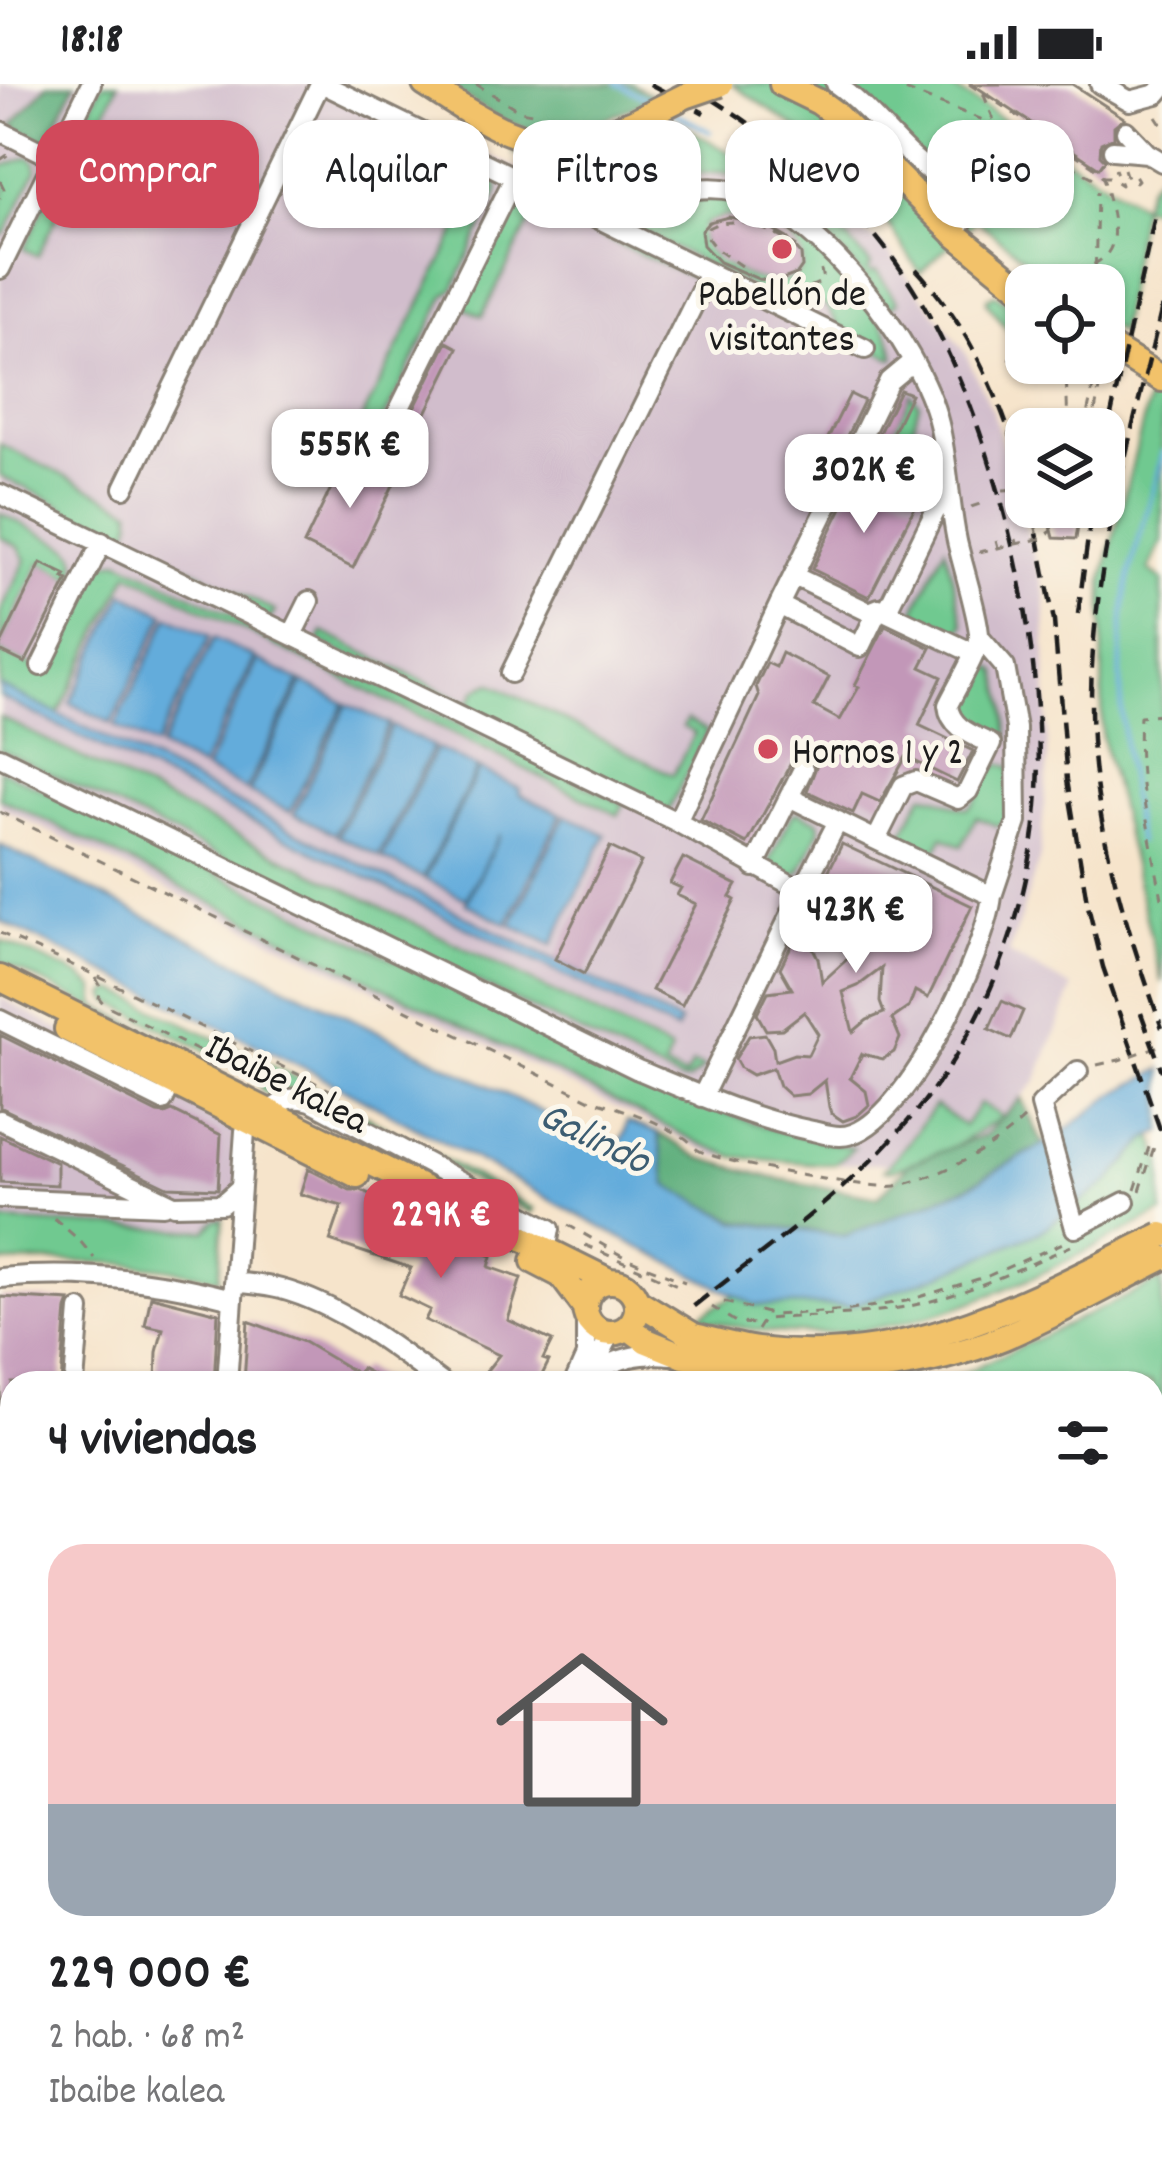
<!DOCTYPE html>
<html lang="es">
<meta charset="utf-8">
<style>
body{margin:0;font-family:Dekko,sans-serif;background:#f2f2f2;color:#202124;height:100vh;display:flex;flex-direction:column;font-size:45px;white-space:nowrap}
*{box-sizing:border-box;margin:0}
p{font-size:39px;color:#757577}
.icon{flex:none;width:66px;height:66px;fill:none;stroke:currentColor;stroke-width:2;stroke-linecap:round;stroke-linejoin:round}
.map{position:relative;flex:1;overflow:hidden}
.drawer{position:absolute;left:0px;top:1287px;width:1164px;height:807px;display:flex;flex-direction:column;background:#fff;border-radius:36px 36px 0 0;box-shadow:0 3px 9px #0004}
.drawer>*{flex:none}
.guide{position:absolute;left:36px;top:36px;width:1092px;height:108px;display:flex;gap:24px}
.controls{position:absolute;left:1005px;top:180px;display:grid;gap:24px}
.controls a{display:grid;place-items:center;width:120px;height:120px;border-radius:24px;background:#fff;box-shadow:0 3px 9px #0004;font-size:60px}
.price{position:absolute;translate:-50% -102px;padding:0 27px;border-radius:24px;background:#fff;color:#222;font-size:39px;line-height:78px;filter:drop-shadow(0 3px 6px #0008)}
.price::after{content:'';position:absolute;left:50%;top:72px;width:36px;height:27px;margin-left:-18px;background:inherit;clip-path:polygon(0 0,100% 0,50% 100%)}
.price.current{background:#d1495b;color:#fff}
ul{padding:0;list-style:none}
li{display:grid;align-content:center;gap:24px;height:636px;padding:0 48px}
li+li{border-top:3px solid #e0e0e0}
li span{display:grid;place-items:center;height:372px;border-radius:36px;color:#555}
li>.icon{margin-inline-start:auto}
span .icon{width:216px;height:216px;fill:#fffc;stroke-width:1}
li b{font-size:51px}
h2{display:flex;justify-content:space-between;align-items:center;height:144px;padding:0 48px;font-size:51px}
.chip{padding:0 42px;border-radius:36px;background:#fff;box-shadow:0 3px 9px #0004;font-size:42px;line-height:108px}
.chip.current{background:#d1495b;color:#fff}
.status{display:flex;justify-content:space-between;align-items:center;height:84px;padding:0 60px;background:#fff;direction:ltr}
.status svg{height:33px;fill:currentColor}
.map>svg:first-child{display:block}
</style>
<div class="status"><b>18:18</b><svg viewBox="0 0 49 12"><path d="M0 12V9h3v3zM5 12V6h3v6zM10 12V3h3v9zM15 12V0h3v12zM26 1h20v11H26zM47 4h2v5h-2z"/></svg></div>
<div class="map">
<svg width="1162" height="2093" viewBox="0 0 1162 2093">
<rect width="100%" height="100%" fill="#fbf7ec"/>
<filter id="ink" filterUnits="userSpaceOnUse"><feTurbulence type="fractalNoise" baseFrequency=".00833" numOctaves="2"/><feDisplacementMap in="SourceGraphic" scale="24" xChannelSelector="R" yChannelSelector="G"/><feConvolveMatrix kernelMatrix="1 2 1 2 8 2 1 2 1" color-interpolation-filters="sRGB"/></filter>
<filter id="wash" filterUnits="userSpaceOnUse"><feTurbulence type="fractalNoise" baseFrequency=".004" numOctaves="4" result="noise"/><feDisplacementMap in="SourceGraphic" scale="48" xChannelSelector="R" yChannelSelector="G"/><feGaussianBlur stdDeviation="2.7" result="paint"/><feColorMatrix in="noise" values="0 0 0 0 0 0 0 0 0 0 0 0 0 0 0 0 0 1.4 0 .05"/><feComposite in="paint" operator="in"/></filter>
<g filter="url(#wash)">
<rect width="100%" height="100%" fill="#f6e4cb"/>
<path fill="#d1bdcc" d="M0,0H341L567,108L575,94L596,90L615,79L669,34L816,117L884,162L965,268L994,331L1045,511L1048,675L1040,773L1009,870L1073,904L1036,998L985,1051L909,1080H819L716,1072L0,723Z
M0,913L245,1047L241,1103L223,1134L215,1136L206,1147L0,1137Z"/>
<path fill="#70c990" stroke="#467256" stroke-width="3" fill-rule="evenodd" d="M102,0H118L38,172L24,165Z
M732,0H946L1141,121L1148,101L1162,85V126L1141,122L1119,249L1104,238V201H1058L976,136L920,189L869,111L798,45Z
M669,34L805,111L798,120L803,125L812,114L871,181L868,186L872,189L876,187L898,218L890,224L844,170L786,120L749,94L720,88L704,89L678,92L648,104L575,94L512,68L572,72L603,63Z
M29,73L35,78L36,87L5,150L0,151V119L5,106L0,94V83Z
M486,89L494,91L499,106L454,204L445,212L381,341L374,344L361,337Z
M529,109L695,188L699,196L537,124L482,232L464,223L462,217L509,121L517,113Z
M699,113C721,113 742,116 762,126C798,146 898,233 894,275L843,249L827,223L801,211L774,214L630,142L632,134L676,116ZM721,133C748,133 792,142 801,172C803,179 802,185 797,190C772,214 713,180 701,155L705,140Z
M995,210C1029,233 1026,230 1026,270L987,219V214Z
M1151,306L1162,313V457L1149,486L1162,496V899L1102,653L1103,495Z
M911,310L919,320L912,347L930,365L933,387L925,396L880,375Z
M0,360L131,425L132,437L127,452L275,527L270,535L83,442L61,421L0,392Z
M0,429L70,464C79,473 78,484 73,494L41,479L0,562V529L26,476L19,463L0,453Z
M945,463L964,541L958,548L914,528Z
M119,476L624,720L618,731L129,489L58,630L0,602V567L46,588L95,490L101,481Z
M323,548L469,620L476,606L491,599L673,691L695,649L683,643L687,636L707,647L668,728L319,557Z
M982,583L994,584L998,588L1006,622L1008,654H1000L959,631L958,627Z
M0,633L671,967L664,984L685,993L693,980L704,984L688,997H680L0,665Z
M1001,680L1011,683L1012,732L1007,738L997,742L976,733L962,762L943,753L935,768L901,752L923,711C939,710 952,724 968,724C983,713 984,688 1001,680Z
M0,685L679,1013L776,1046L854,1064L834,1080H819L735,1073L700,1059L0,714Z
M797,728L819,737L820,745L800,788L789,793L771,780L770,776L792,731Z
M0,856L81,892L95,904L96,920L100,923L173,959L171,962L0,877Z
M111,906L118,907L301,996L534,1125L532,1129L312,1008L289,1004L269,1011L262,1007L256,993L109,917L106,911Z
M980,1019L1002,1033L954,1063L890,1087L884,1086L906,1061L935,1021L964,1042Z
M1153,1052L1162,1077V1129C1031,1195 904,1269 751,1245C733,1243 715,1237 697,1233L735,1211L755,1221L1040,1147L1110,1097L1148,1054Z
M223,1134L219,1195C142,1176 79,1176 0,1179V1137L206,1147L215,1136Z
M1162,1196V1430L1157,1433L1162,1443V1715L1152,1719V1299H942Z
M1162,1772V1995L1152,1986V1776Z"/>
<path fill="#5cad7a" stroke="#3c644b" stroke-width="3" d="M48,0H75L46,58L12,41Z
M443,0H631L655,12L598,39L546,52L497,34Z
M1021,1014L1043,1060L965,1104L845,1152L738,1137L667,1102L658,1049L701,1074L773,1094L878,1113L909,1080L985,1051Z"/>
<path fill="#64acdb" stroke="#40647c" stroke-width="3" d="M124,509L165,530L111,639L70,619Z
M169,532L210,552L156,662L115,642Z
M214,554L255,574L201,684L160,664Z
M258,576L300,597L246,706L205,686Z
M303,598L344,619L290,728L249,708Z
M0,602L58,630L680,939L676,947L0,613Z
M347,620L389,640L335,750L294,730Z
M392,642L433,662L379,772L338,752Z
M436,664L477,684L423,794L382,774Z
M479,685L520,705L519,710L561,730L507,840L466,819L500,750L466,815L425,795Z
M565,731L606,751L552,861L511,841Z
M0,761L611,1062L619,1060L625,1049L627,1037L658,1049L667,1101L738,1138L845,1152L966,1104L1056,1053L1113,1011L1162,985V1048L1148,1054L1110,1097L1041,1147L942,1190L850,1222L755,1221L621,1154L313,988L0,837Z"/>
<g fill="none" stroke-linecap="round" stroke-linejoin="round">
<path stroke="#64acdb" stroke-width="4.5" d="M617,0L652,17
M673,28L710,48
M1138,758C1124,674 1114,596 1126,511C1133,462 1154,416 1162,368"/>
</g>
<g id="blocks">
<path fill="#c297b8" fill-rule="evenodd" d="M972,0H1072L1124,34L1114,42V53L1101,59L1100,71L1105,76L1099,84Z
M728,133L758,138L787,154L801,170L802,183L797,190L778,197L758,195L719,178L703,161L701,147L709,138Z
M447,258L458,264L421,339L410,333Z
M900,306L911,310L881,373L870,367Z
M850,310L864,317L817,413L807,408L815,392L810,390Z
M348,369L397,393L353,484L304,460Z
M858,391L917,419L869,513L812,485Z
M1055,423H1072L1071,427L1080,429L1076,455L1054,454L1050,439Z
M41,479L66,491L64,494L68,496L25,579L0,567V562Z
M885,542L931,564L921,583L942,593L919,641L973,667L957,698L906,673L880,718L862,710L853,729L807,707L816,683L810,674L801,672L791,679L747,760L701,736L759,612L756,602L767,579L776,583L782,569L829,593L814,622L840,636L859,603L855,601Z
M842,760L972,822L928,914L915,907L909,923L892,935L900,954L894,968L883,975L862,970L850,994L866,1007L869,1021L857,1032L843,1037L831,1029L829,1023L825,996L808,1010L790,1012L779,1002L773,984L752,991L740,984L735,975L749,952L765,950L773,964L775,977L794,970L808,971L818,950L804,928L782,945L766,946L757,930L768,908L792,905L780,884L791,862L808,854L818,874L822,898L855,868L801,842ZM882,884L880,918L884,929L867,936L853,948L843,908L858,902Z
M610,763L641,778L584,890L555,875Z
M683,774L737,801L730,813L735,816L682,921L652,906L696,820L677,811L681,804L670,799Z
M1002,917L1023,927L1011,955L989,945Z
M0,951L157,1029L165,1030L172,1027L221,1051L218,1105L168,1103L0,1023Z
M0,1052L57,1079V1101L0,1098Z
M308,1085L350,1106H361L395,1123L388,1138L492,1172L489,1183L521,1194L508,1236L552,1257L543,1275L549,1277L538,1299H477L499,1271L425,1236L430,1226L399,1211L411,1184L330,1157L342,1122L300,1110Z
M151,1212L218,1229L214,1299H156L157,1268L163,1245L145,1241Z
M1,1213L70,1217L67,1225L61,1299H12L8,1329H0Z
M248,1237L304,1258L358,1290L361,1284L388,1299H244Z"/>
</g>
</g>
<g filter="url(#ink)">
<use href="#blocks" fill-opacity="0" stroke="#898074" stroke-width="3"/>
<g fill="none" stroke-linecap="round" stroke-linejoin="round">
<path stroke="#cabca8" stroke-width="18" stroke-dasharray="18 9" stroke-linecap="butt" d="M938,1262L1002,1241L1030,1227"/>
<g stroke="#898074" stroke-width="24">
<path id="minor" d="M323,0L865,265
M836,0C873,26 898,67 934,90C946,97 966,108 967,124C968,133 959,142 954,149
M1100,0L1130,17L1157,10L1162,4
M0,47L54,74
M1126,47L1147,69L1162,78
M1113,66L1147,69
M605,137C647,119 689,96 736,107C817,127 920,260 939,340C948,377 949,419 957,457C961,476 981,541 979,555C978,568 955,606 948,621C950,644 973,651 991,660L968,707L958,715L916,697L903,702L876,756L789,713
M0,185L91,0
M378,368L514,94
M851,373L941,416
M124,404L320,0
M0,410L677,738L802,807L702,1013
M794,492L869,528L879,524L860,563L779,521L889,297L913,277
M880,525L973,569
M886,528L947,403
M292,551L309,517
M980,554L1005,583L1016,644L1017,738L992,812
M41,582L102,458
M511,589L709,189
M0,673L638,986C694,1009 752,1035 813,1047C821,1049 831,1052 840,1052C902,1053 986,866 992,812L876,756
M677,738L779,521
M754,783L803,685
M802,807L838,737
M0,936L163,1017L172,998
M1078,987L1041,1021L1075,1144L1125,1118
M262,1030C285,1021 282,1009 311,1017L550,1145L548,1156
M0,1036L174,1121L222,1120L241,1103
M0,1114L163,1121
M0,1194C79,1187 155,1195 232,1215
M234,1198C249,1200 266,1201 281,1205C340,1221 394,1263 442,1299
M591,1289L611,1249
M591,1290C618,1274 640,1268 671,1271
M74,1299L80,1226
M227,1299L245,1047
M574,1299L586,1272V1231
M0,1387L12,1388
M0,1525H12
M0,1624L12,1625
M0,1719L12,1720
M1152,1752L1162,1748
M11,1772L12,1740
M0,1847L12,1857
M1152,1996L1162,2005
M1152,2023L1162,2032
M0,2032L12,2018
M152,2082V2093
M365,2082L372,2093
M671,2082L675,2093
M720,2082L724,2093
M826,2082L830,2093
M899,2082L903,2093
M385,2093L386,2082
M444,2093L445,2082
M922,2093L951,2082"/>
</g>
<g stroke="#898074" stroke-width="30">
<path id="major" d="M425,0C471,29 521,67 578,59
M782,0L819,18L834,29L954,149L1026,208
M1104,259L1162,295
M0,894L609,1197
M67,945L357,1091
M534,1177L561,1191L585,1223
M585 1223a26 26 0 1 1 52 0a26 26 0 1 1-52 0Z
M637,1217L694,1252
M628,1243L647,1257L684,1272"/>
</g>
<path stroke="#898074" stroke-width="3" stroke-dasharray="9 9" stroke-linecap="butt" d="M476,0L520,27L538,30L547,39
M889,0L996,41L1097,96L1103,93C1122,166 1122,178 1045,196
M969,0L983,9L995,39
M983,9L1093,82L1103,93H1109L1121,101L1115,85
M1156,32L1162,41
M0,76L9,70
M1124,85L1127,94L1136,98L1138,96L1133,88
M0,97L4,105L0,114
M741,182L715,164L706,152L708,144C737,128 771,147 797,163
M774,201C791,204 809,207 823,196L821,186
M1008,274L1037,282L1066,285L1068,345
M1068,286L1094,289
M1084,345L1096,289H1101
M1092,345L1103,282
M1003,406L1025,405L1026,410
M971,423L986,418
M1030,423L1039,455
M1075,428L1076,423
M1016,455L1017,459
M996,457L998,464
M1162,630L1140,632C1136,694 1150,754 1162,814
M0,728L591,1016C622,1024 657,1037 685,1054C690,1057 693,1063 698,1066C720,1079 872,1106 896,1102C942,1092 992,1066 1025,1034
M0,849L95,891L330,1006
M96,894L101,903L99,914L104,920L249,992L255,999
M1097,981L1119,976L1162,961
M1135,1106L1151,1057
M1140,1107L1154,1063
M54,1134L80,1157L94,1174
M568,1141L626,1174L685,1198
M585,1161L677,1201
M724,1218L774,1231L851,1226L906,1217L988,1192L1063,1159
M712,1223L737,1239L758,1240
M757,1246L764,1235C817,1231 871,1232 923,1219C974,1207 1023,1183 1071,1162
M0,1560L12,1570
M0,1599L12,1585
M0,1653L12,1662
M0,1685L12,1670
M1152,1848L1162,1844
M1152,1921L1162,1917
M1152,1939L1162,1965"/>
<use href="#minor" stroke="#fff" stroke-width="18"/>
<use href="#major" stroke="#f2c26a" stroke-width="24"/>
<path stroke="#1c1c1c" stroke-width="4.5" stroke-dasharray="18 9" stroke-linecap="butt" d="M650,0L704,29
M688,0C770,50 844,104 899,183C991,312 1050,563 1037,721C1030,805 1004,888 962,961C897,1075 790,1146 690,1225
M916,185C973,247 1004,322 1026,402
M1162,223C1125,379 1075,536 1096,699C1107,784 1133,863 1162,944
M1104,363L1156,127
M1032,423L1054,537L1067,696L1087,818L1103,883L1162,1051
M1078,530L1092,423
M1141,929L1162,987"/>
<g stroke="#898074" stroke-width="30" stroke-linecap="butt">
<path id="major-bridge" d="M578,59L633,38L685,12L720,0
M694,1252C715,1257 736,1263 757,1266C909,1286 1031,1216 1162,1151
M684,1272C705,1277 727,1284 748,1286C832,1295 926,1285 1004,1253C1058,1230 1110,1200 1162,1174"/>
</g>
<path stroke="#898074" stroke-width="3" stroke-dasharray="9 9" stroke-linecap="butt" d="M1095,201L1097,108
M726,210L737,188
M979,468L1039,455L1052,447"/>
<use href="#major-bridge" stroke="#f2c26a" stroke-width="24"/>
</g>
</g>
<g fill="#d1495b" stroke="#fbf7ec" stroke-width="4.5">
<circle cx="782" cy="165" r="12"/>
<circle cx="768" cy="665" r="12"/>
</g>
<g text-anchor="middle" stroke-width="10" stroke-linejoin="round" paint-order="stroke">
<g font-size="39" fill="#1c1c1c" stroke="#fbf7ec">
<text x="782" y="221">Pabellón de<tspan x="782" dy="45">visitantes</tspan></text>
<text x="792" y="679" text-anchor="start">Hornos 1 y 2</text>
</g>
<g font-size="39" fill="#1c1c1c" stroke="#fbf7ec">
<text transform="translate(288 997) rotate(27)" y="14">Ibaibe kalea</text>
</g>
<g font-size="42" font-style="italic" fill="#3c5d72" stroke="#fbf7ec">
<text transform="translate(596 1051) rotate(26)" y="15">Galindo</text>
</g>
</g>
</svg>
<div class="controls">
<a><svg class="icon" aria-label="locate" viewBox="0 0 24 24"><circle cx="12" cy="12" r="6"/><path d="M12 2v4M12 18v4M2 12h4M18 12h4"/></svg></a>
<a><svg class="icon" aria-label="layers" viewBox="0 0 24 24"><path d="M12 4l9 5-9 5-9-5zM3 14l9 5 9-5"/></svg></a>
</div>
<b class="price" style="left:350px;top:427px">555K €</b>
<b class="price" style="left:864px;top:452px">302K €</b>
<b class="price" style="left:856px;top:892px">423K €</b>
<b class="price current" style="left:441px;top:1197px">229K €</b>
<div class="guide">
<a class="chip current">Comprar</a>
<a class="chip">Alquilar</a>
<a class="chip">Filtros</a>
<a class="chip">Nuevo</a>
<a class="chip">Piso</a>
</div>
<section class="drawer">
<h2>4 viviendas<svg class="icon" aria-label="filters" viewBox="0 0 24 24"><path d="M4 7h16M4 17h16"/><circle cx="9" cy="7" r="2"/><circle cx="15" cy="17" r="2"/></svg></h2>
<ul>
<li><span style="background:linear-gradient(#f6c9c9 70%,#9aa5b1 0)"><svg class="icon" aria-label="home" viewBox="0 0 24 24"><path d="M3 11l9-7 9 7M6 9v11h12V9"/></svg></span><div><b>229 000 €</b><p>2 hab. · 68 m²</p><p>Ibaibe kalea</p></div></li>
</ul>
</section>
</div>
